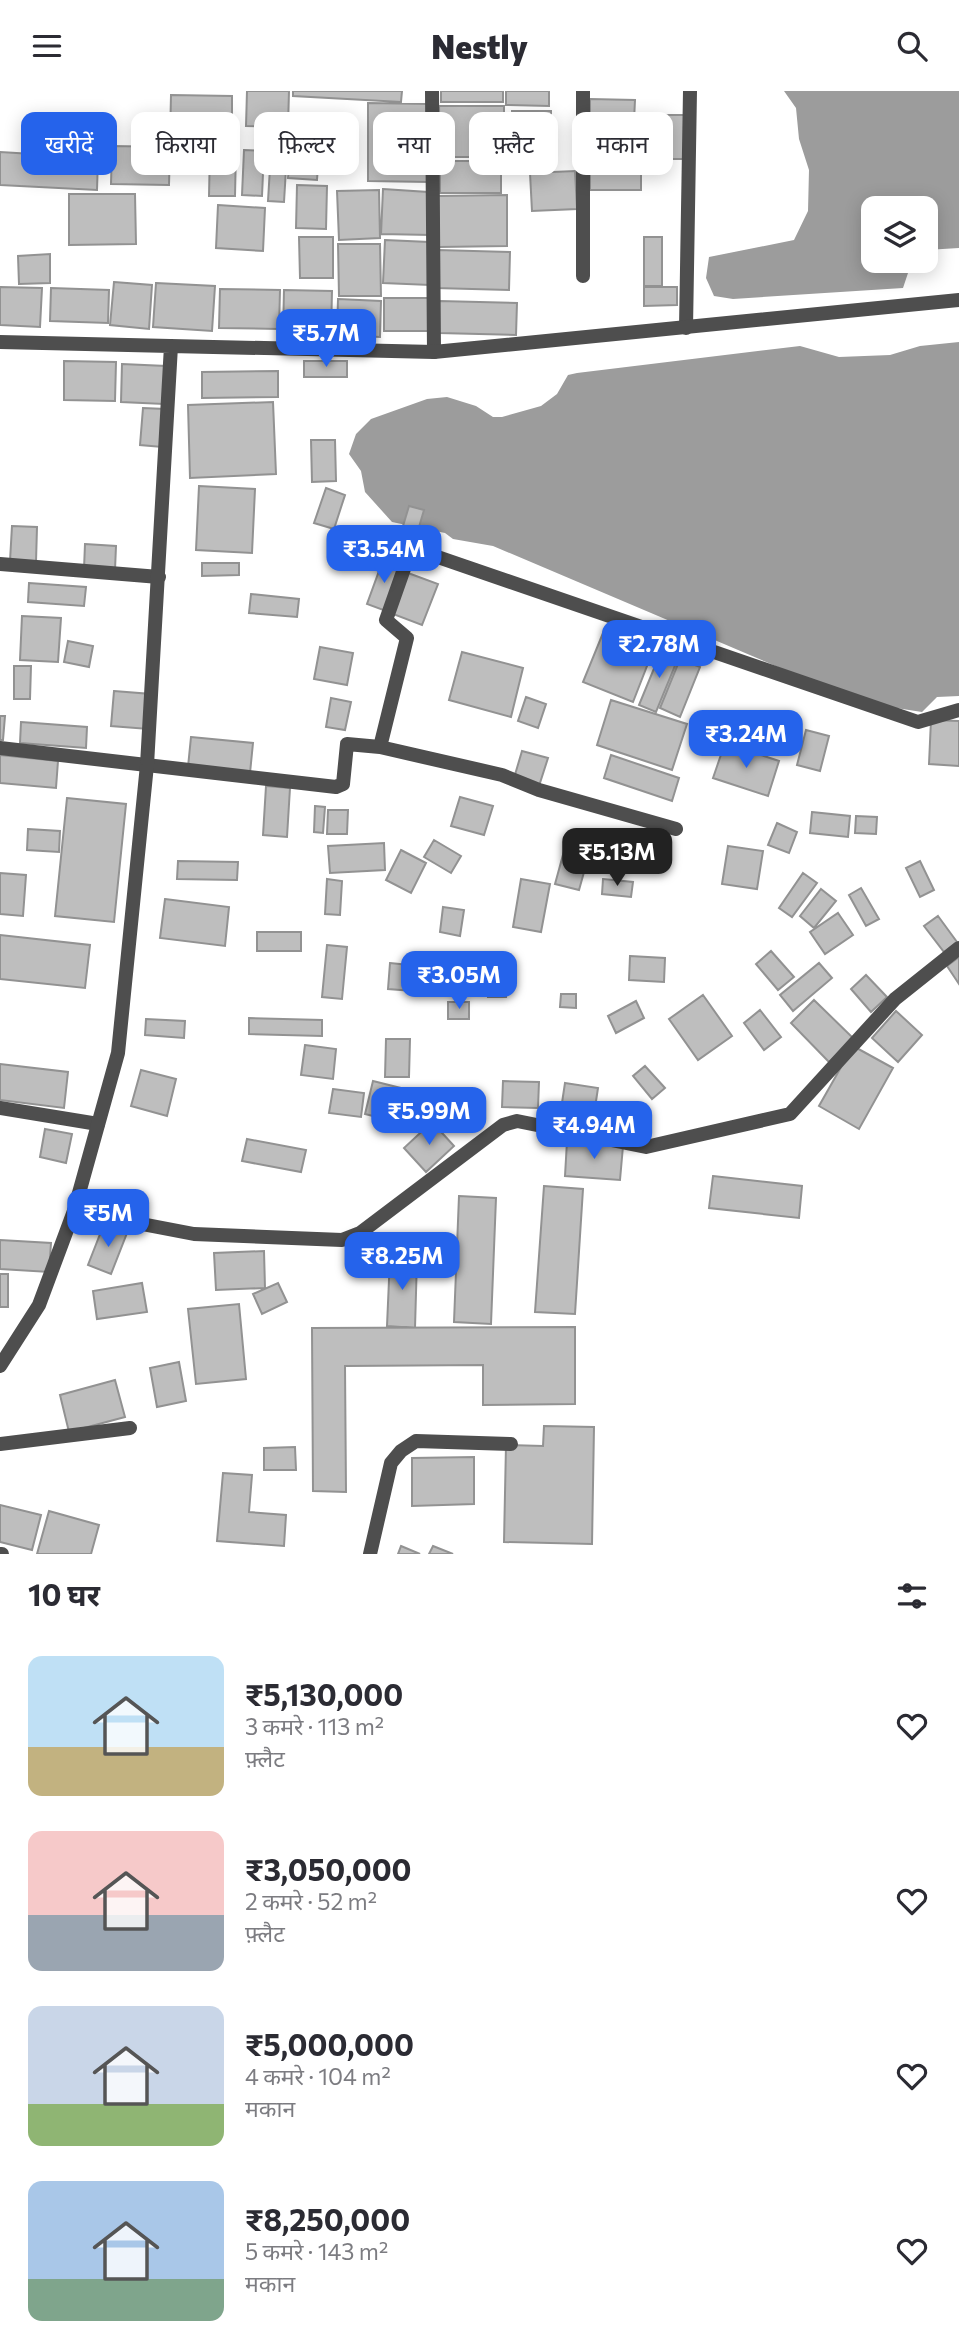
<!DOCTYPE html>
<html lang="hi">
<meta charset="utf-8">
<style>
body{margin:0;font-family:Commissioner,"Noto Sans Devanagari",sans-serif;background:#f7f7f7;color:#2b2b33;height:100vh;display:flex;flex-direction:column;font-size:26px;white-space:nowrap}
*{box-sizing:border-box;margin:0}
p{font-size:23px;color:#7c7c81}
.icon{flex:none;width:38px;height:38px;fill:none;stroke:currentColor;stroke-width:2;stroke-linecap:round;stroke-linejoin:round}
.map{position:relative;height:1463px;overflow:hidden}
.panel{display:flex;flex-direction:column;background:#fff;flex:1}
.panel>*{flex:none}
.hud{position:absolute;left:21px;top:21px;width:917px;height:63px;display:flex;gap:14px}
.buttons{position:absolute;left:861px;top:105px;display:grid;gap:14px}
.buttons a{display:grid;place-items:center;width:77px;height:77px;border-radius:14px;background:#fff;box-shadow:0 4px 18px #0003;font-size:35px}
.price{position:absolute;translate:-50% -60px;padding:0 16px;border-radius:14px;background:#2563eb;color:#fff;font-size:23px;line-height:46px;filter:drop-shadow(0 2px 4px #0008)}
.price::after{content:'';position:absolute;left:50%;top:42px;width:21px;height:16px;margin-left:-10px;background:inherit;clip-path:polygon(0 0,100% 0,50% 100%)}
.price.active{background:#222;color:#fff}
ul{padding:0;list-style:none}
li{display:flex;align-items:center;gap:21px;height:175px;padding:0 28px}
li span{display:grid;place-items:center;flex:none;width:196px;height:140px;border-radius:14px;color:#555}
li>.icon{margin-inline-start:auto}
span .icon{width:84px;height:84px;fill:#fffc;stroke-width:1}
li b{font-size:30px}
h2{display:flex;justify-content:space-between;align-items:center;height:84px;padding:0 28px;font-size:30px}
.chip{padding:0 24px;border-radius:14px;background:#fff;box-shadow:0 4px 18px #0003;font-size:24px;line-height:63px}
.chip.active{background:#2563eb;color:#fff}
header{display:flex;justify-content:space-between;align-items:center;height:91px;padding:0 28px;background:#fff;font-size:32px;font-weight:800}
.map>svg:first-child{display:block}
</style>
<header><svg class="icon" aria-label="menu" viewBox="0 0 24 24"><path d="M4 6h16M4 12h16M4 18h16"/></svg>Nestly<svg class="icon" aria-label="search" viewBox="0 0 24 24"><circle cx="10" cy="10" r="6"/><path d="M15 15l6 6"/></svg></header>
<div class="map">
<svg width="959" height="1463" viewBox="0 0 959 1463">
<rect width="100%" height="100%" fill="#fff"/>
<path fill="#9c9c9c" d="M784,0H959V157L926,159V117H873V170H912L903,197L733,208L714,205L706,187L709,166L794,149L808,120L809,79L799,48L796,17Z
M959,251V605L937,606L922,621L844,609L792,582L493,455L453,448L445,442L392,431L365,401L361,380L349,363L356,343L371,328L427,308L447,306L476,315L493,326H502L541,315L557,303L568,284L577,282L800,255L839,266L890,264L920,255Z"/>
<path fill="#bebebe" stroke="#929292" stroke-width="2" d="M247,0H289L288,36L246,35Z
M293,0H402L401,11L293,5Z
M441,0H503V11H441Z
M506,0H549V15L506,14Z
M171,4L232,5V50L170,48Z
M590,8L635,9L634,30L590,28Z
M368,12L431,13L430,91L368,90Z
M439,15H504V66H440Z
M512,20H551V47H512Z
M642,24H684V68H642Z
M585,32H632V50H585Z
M292,43L320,45L317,89L288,87Z
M112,55L170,56L169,94L111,93Z
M588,55H637V73H588Z
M210,58L236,59L235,105H209Z
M244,59L264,60L262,105L242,104Z
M271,60L287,61L284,111L268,110Z
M0,61L98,67L97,99L0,94Z
M440,70H501V102H440Z
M590,76H641V99H590Z
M575,80L577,118L532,120L530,82Z
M297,94L327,95L326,138L296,137Z
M383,98L428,101L431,144L381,143Z
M379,99L380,147L339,149L337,100Z
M69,103H135L136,153L69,154Z
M507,104V155L439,156L438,105Z
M218,114L265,117L263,160L216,157Z
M299,146H333V187H300Z
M644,146H662V195H644Z
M385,149L429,151L430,194L383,192Z
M338,153H380L381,205H339Z
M437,159L510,161L509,199L435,197Z
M50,163V192L19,193L18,165Z
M114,191L152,194L149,238L110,234Z
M156,192L215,195L212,240L153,236Z
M0,196L42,197L40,236L0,234Z
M644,196H677V214L644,215Z
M51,197L109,199L108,232L50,230Z
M220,198L280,199L279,238L219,237Z
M284,199L332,200L331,244L283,243Z
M384,207H430L431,240H384Z
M338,208L381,210L380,246L337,244Z
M439,210L517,212L516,244L439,242Z
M64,270L116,271L115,310L64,309Z
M304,270H347V286H304Z
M122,273L166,275L164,313L121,311Z
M278,280V306L202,307V281Z
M273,311L276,383L190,387L188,314Z
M143,317L165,318L162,356L140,354Z
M311,349H335L336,390L312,391Z
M199,395L255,398L252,462L196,459Z
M326,397L345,404L334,438L314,432Z
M409,415L424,419L412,460L397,455Z
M12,435L37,436L36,471L10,470Z
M85,453L116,455L115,479L84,478Z
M383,469L401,475L386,520L367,513Z
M202,472H239V484L202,485Z
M408,482L438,493L422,534L393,523Z
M29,492L86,496L84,515L28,511Z
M251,503L299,508L297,526L249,522Z
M22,525L61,527L58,571L20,569Z
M605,537L654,557L633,611L583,591Z
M68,550L93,555L89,576L64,571Z
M320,556L353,562L347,594L314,588Z
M662,558L679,565L656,621L639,614Z
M462,561L523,577L511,626L449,609Z
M680,568L700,576L680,626L660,617Z
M14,575H31L30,608H14Z
M114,600L151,603L148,638L111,635Z
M526,606L546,613L538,637L518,630Z
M331,607L351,611L345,639L326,636Z
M611,609L687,633L672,679L597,654Z
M0,625H5L3,649H0Z
M931,629L959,630V675L929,673Z
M21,631L87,636L86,657L20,652Z
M806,639L829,645L820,680L797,674Z
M191,646L253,652L250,682L188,676Z
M725,652L779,670L768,705L713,687Z
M522,660L548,667L539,695L514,687Z
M0,664L58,670L56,697L0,692Z
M611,664L679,687L672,710L604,687Z
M266,695L290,697L287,746L263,744Z
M460,706L493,715L484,744L451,735Z
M67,707L126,713L114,831L55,825Z
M315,715L325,716L323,742L314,741Z
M328,719H348L347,743H327Z
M812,721L850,725L848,746L810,742Z
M856,725L877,726L876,743L855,742Z
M777,732L797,741L789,762L768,754Z
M28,738L60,740L59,761L27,759Z
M569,742L593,749L579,799L555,793Z
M434,749L461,765L451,782L424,766Z
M384,752L385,779L330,782L328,755Z
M602,754L637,760L634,776L600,769Z
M728,755L763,760L757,798L722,793Z
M401,759L426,772L411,802L386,789Z
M178,770L238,771L237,789L177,788Z
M920,770L934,799L920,806L906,777Z
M0,782L26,784L23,825L0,823Z
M803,782L817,792L792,826L779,817Z
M327,788L342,790L340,824L325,823Z
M521,788L550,793L541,841L513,836Z
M603,788L633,791L631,806L602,803Z
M861,797L879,828L866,835L849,804Z
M821,798L836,810L814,837L800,825Z
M165,808L229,816L225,855L160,847Z
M443,816L464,819L460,845L440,841Z
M838,822L853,844L825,863L810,841Z
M938,825L957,851L944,861L924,835Z
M257,841H301V860H257Z
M0,844L90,854L85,897L0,888Z
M327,854L347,856L342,908L322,906Z
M771,860L794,886L778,899L756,873Z
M630,865L665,867L664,891L629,889Z
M959,866V893L947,875Z
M390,872L428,876L426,901L388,898Z
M819,872L832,887L793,920L780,904Z
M489,878L507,879L506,906H488Z
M866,884L887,906L871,921L851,898Z
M561,903H576V917L560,916Z
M703,904L732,945L698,969L669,928Z
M814,909L853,947L829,971L791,932Z
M636,910L644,927L616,942L608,925Z
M448,911H469V928H448Z
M760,919L781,946L764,959L744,932Z
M896,920L922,944L898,971L872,947Z
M249,927L322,929V945L249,943Z
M146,928L185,930L184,947L145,944Z
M386,948H410L409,986H385Z
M305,954L336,958L333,988L301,984Z
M853,955L893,977L859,1038L819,1015Z
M0,973L68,981L64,1017L0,1009Z
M645,975L665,997L652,1008L633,985Z
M141,979L176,988L167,1025L131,1015Z
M373,990L401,997L393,1030L365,1023Z
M503,990L539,991L538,1017L502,1016Z
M565,992L598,997L593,1030L560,1025Z
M333,998L364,1002L361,1026L329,1022Z
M432,1031L454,1055L426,1081L404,1057Z
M45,1038L72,1043L66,1072L40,1066Z
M247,1048L306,1059L301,1081L242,1070Z
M567,1050L623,1055L620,1089L565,1085Z
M713,1085L802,1095L799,1127L709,1117Z
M544,1095L583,1098L575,1223L535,1221Z
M459,1105L496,1107L491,1233L454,1231Z
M104,1133L127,1142L111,1183L88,1174Z
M0,1149L51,1152L49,1181L0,1178Z
M264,1160L265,1197L216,1199L214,1162Z
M390,1166L417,1167L415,1237L387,1235Z
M0,1183H8V1216H0Z
M142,1192L147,1221L97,1228L93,1200Z
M278,1192L287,1211L262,1223L253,1203Z
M239,1213L246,1288L196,1293L188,1218Z
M575,1236V1313L483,1314V1274L345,1275L346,1401L313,1400L312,1237Z
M179,1271L186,1310L157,1316L150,1277Z
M115,1289L125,1326L69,1341L60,1304Z
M544,1335L594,1336L592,1453L504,1451L506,1354L543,1355Z
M295,1356L296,1379H264V1357Z
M474,1366V1413L412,1415V1367Z
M223,1382L252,1384L249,1421L286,1424L284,1455L217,1450Z
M0,1414L41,1424L32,1459L0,1451Z
M49,1420L99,1434L91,1463H37Z
M401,1455L420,1463H398Z
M433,1455L453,1463H429Z"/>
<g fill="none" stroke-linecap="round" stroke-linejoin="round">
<path stroke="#4e4e4e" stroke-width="14" d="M370,1463L391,1372L401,1360L416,1350L511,1353"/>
<path stroke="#4e4e4e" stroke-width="14" d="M432,0L434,261
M583,185V0
M686,237L690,0
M0,473L159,486
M380,656L407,547L386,529L405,475L429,463L918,631L959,619
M0,657L336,696L343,693L347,653L380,656L502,684L539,699L676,738
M0,1017L98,1033
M74,1120L194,1143L342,1149L360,1142L503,1034L517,1030L646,1056L790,1023L895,908L959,857
M0,1353L130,1337"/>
<path stroke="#4e4e4e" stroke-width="14" d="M0,251L434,261L959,209
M0,1275L39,1214L74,1120L118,962L147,674L171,255
M0,1463H2"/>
</g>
</svg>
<div class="buttons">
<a><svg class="icon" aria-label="layers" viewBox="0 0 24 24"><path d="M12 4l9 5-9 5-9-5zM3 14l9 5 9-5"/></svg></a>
</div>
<b class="price" style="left:326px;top:278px">₹5.7M</b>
<b class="price" style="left:384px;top:494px">₹3.54M</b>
<b class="price" style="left:659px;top:589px">₹2.78M</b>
<b class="price" style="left:746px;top:679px">₹3.24M</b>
<b class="price active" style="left:617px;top:797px">₹5.13M</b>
<b class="price" style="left:459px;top:920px">₹3.05M</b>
<b class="price" style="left:429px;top:1056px">₹5.99M</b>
<b class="price" style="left:594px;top:1070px">₹4.94M</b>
<b class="price" style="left:108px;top:1158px">₹5M</b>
<b class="price" style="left:402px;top:1201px">₹8.25M</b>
<div class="hud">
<a class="chip active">खरीदें</a>
<a class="chip">किराया</a>
<a class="chip">फ़िल्टर</a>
<a class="chip">नया</a>
<a class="chip">फ़्लैट</a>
<a class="chip">मकान</a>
</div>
</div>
<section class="panel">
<h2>10 घर<svg class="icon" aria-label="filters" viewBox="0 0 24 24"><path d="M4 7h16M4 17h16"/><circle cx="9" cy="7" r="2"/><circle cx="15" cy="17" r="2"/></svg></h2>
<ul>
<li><span style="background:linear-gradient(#bfe0f5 65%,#c2b280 0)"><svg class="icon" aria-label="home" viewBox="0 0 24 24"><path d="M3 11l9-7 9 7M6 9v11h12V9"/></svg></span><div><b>₹5,130,000</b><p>3 कमरे · 113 m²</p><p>फ़्लैट</p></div><svg class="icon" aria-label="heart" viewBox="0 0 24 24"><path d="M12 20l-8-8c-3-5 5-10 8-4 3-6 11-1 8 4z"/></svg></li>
<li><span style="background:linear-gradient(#f6c9c9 60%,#9aa5b1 0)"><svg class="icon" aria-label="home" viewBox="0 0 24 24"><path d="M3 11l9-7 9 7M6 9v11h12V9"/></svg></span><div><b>₹3,050,000</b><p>2 कमरे · 52 m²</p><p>फ़्लैट</p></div><svg class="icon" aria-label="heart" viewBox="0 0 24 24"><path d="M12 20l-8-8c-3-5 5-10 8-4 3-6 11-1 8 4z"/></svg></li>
<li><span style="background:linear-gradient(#c9d6e8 70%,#8fb573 0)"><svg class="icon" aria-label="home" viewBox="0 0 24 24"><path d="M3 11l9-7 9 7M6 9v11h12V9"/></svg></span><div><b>₹5,000,000</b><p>4 कमरे · 104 m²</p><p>मकान</p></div><svg class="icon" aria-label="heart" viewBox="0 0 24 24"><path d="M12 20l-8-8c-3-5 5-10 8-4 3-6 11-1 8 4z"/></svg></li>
<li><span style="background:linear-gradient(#a9c7e8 70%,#7fa58c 0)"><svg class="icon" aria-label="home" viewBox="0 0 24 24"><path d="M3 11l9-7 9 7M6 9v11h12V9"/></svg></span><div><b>₹8,250,000</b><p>5 कमरे · 143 m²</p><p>मकान</p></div><svg class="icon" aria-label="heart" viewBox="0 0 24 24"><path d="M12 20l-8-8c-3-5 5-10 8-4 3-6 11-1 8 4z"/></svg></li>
</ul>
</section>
